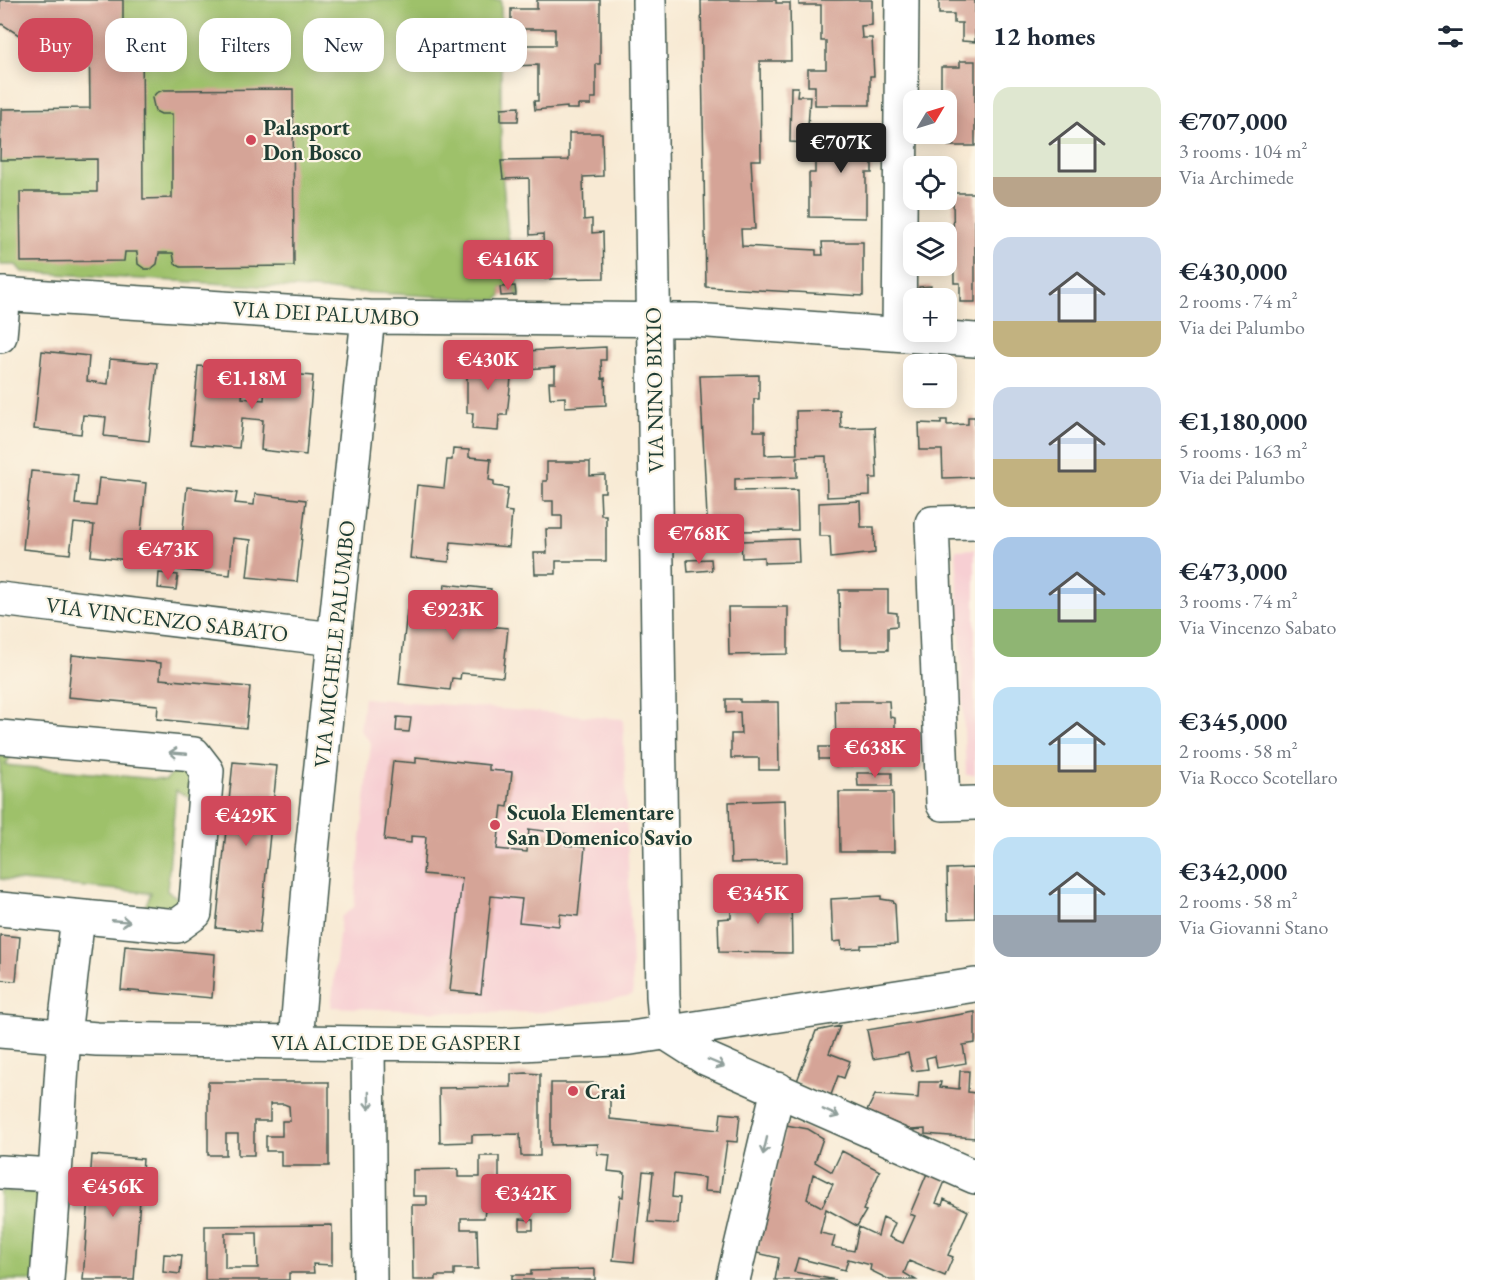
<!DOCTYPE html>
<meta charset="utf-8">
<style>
body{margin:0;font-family:"EB Garamond",serif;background:#f6f6f7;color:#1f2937;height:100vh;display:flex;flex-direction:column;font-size:22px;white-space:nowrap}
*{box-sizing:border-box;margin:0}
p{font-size:20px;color:#747a83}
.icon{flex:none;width:33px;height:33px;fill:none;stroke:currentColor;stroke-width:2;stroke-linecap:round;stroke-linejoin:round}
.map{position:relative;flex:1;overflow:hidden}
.panel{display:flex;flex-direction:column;background:#fff;width:510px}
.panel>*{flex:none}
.banner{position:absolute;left:18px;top:18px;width:570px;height:54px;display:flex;gap:12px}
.needle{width:39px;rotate:52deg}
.controls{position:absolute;left:903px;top:90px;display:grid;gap:12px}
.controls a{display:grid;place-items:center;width:54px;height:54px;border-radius:12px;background:#fff;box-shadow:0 3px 15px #0003;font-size:30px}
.price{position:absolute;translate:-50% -51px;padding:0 14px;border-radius:6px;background:#d1495b;color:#fff;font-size:20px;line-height:39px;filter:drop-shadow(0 2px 3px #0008)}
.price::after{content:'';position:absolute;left:50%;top:36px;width:18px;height:14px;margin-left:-9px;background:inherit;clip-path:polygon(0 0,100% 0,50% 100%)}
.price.active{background:#222;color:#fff}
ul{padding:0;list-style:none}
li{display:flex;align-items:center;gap:18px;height:150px;padding:0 18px}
li span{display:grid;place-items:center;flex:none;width:168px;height:120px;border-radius:18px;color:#555}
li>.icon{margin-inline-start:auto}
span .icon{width:72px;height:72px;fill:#fffc;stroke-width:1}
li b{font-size:26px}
h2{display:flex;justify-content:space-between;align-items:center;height:72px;padding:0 18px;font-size:26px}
.pill{padding:0 21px;border-radius:18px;background:#fff;box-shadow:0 3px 15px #0003;font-size:21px;line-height:54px}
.pill.active{background:#d1495b;color:#fff}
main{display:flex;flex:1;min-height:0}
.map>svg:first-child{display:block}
</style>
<main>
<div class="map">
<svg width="975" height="1280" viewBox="0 0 975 1280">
<rect width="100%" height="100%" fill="#fcf5e5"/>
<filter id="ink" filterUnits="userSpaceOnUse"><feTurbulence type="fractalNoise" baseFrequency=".0167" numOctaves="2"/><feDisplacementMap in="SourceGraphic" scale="12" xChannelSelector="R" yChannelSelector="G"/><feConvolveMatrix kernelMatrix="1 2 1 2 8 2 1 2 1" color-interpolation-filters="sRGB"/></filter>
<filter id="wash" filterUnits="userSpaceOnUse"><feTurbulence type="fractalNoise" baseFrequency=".008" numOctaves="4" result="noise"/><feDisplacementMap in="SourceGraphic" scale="24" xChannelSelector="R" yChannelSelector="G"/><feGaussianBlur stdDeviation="1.35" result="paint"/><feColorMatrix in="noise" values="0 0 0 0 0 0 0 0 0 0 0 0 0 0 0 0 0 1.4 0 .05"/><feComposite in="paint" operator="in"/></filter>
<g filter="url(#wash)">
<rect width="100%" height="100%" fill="#f8ead4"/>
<path fill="#f7cfd3" d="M975,549V775H966L956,550Z
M364,698L623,719L633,995L543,1012L471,1013L331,1007L341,917L354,907L371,743L360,730Z"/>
<path fill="#9ec16b" stroke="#5e7f50" stroke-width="1.5" d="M123,0H501V161L508,235L520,296L516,295L515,287H501V296L497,300L22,272L16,265H0L1,109L90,108L89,22Z
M0,750L15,751L5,765L166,780L179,765L193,772L191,799L176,790L167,891L182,900L180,909H144L151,893L0,879Z
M0,1191L36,1193L40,1196L36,1280H0Z"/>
<g id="blocks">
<path fill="#d5a497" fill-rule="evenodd" d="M0,0H123V22L142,21L143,199L172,198V114H161L155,111L152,98L156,93L163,90L293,89L294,266L181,267L175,264L173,253H159L157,264L151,269H145L138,264L137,252H125L124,261L21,262L20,192H97V159L0,160L1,109L90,108L89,27H83L84,42L28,41L2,24L0,25Z
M537,0H600V64H596V98H591V105H578V109H567V107L535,110L534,101H538V65L512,66V45H555V29H511V9H537Z
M701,0H776V3H790L791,61H760L761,160H751L755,229H741L742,246L816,250V255H823L822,242H863V296L706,287Z
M799,0H872V25L861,26L862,38H872L874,76H870V105H815V86H808V69H826V41H821V5H799Z
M939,0H975V42L962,41V23H954V14H939Z
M960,61H975V146H948V94L941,93V67H960Z
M791,87H798L797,96H810L807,143L790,142Z
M519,107L518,121H501V108Z
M819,129H872V173H866V218L809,217V173H815V143H819Z
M569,133H602L603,176L583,177L584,220L592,219V233L603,232L604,278L545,279L543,234L530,235L529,178L503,179L501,161L569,160Z
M953,193H975V302H960V283H954Z
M515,286L516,295L501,296L500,287Z
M931,286V298H919V287Z
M606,347V360H601L602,379L605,378L606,405L565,407V397L550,398L549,382H555V367L526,369L525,351Z
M42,351L89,356L87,381L108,384L110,359L157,363L149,441L104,436L106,417L83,415L81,434L34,429Z
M467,357L513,360L507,415H499L498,431L472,429L473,413H467Z
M198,366L245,370L242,398L264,400L266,372L313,376L306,455L261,450L263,420L242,418L239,448L191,444Z
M759,375V399H754V431H765V455L797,454L796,411L840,410L841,428L875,427L877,478H870V495L827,497L826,456L797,457V477L735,479V491L797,490L798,530L739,531V536L708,537L700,376Z
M968,417H975V477L943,478L942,450H920L919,423L941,424V420H947V425L968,424Z
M453,449L469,450V457L491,459L489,480L494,481V486L508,488L505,511L512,512L509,547L451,542L449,562L410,558L417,485L444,488L447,460H452Z
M547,462H590V476L605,475V492H600L601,515H606V561H556V574H535L534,553H547L546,529H562V516H553V501H543V481H547Z
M31,471L78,475L75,504L96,506L99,478L146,483L138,561L91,556L94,525L74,523L70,554L23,549Z
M187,487L237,493L235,503L254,505L255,494L306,500L297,582L247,577L251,540L233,538L230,575L179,570Z
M860,501L861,527H874L875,553L831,558L830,536H819V503Z
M798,539L799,562L764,563V557L742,558L741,541Z
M711,559L712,570L688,572L687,560Z
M159,573L178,575L176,590L158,588Z
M445,584L491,589L487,626L508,628L503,677L461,673L460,679L452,678L450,690L399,684L407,611L442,615Z
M839,590H888V612L897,613V626L888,627V650H840Z
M728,607H788V654L729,655Z
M72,655L161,663L160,679L250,687L246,728L157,719L158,705L68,697Z
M726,699H740V702H778L779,770H759V758H731V734H741L740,712L726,713Z
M835,701H889L890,717L895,718V731H890V749L871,750V759H853V766H836V759H819V747H836Z
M397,717L411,718L409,732L396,731Z
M416,757L489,765V770L512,772L508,807L502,806L497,849L527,852L529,829L567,834L566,845L585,847L578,916L560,914L559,926L519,922L522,899L491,896L481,994L450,991L462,878L423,874L426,837L411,836V843L384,840L393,761L416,763Z
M233,762L277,766L260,932L216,928Z
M857,773H892V786H858Z
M839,792H893L894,852H840Z
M785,800L787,862L731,863L729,802Z
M975,868V918L948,919L947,869Z
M791,894L792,953L719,952L718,919L731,918V896Z
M881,896V899L893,901L895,905L897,944L861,945V948L842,949L841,941L833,942L831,899Z
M0,935L20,937L16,981L0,980Z
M125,946L215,954L212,998L121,990Z
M975,1012V1043L963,1045L966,1063L937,1068L935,1056L926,1058L928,1069L912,1071L908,1053L873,1059L867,1030Z
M840,1026L829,1053L850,1061L844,1078L838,1076L831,1095L797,1081L816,1031Z
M960,1071H969L968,1092L975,1093V1138L925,1134V1129L911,1130L867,1111L875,1095L918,1098L919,1082H941L940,1087L959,1089Z
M526,1073L540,1074V1156H521L520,1134L472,1135V1142L440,1143L439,1088L511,1087V1074Z
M208,1082H329V1166H281V1151H266V1136H282V1121H290L289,1106L284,1104H270V1121H254V1155H238V1134H226V1155H208Z
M551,1083H596V1088H610V1119L719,1130L721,1113L740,1115L737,1142L727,1141L720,1192L704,1191L705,1178L674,1174L672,1197L680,1198L678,1224L648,1222L653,1172L643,1171L634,1262L613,1260L620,1196L623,1197L625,1173L608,1171L610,1155L597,1154L598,1144L551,1145Z
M786,1125L808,1129L823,1138L815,1162L832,1172L842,1151L880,1171L863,1210L866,1211L857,1226L826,1209L820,1233L835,1236L832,1247L854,1251L859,1227L878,1236L883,1217L895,1223L889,1237L903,1243L915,1216L910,1214L928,1171L946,1179L936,1203L942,1205L944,1199L968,1211L948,1255L953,1257L945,1276L909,1261L904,1273L916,1280H890L870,1270L871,1265L848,1259L845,1270L798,1258L794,1272L836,1280H775L779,1258L757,1253ZM813,1174L833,1184L822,1207L807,1199Z
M92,1155L143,1159L134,1280H83Z
M480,1156H499V1181L495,1182L496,1210H485L484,1218H461V1229H477L478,1269H454V1276H436V1280H413L412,1205H427V1196H413V1170L458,1169V1177H480Z
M520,1219L533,1220V1230H520Z
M332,1225V1265L313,1264L314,1273H289V1280H205V1226ZM225,1233H257L258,1268H225Z
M164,1254L182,1255L180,1274L163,1272Z
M595,1269V1280H512V1275H531V1271Z"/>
</g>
</g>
<g filter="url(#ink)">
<use href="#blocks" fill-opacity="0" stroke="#40574c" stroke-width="1.5"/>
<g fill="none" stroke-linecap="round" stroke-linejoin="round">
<g stroke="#40574c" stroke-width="36">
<path id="minor" d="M649,0L663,996L666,1033
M0,294L368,317L695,320L975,340
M899,334L902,0
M0,336L4,294
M975,522L932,523L943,804L975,803
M0,599L334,639
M0,737L194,754L207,771L195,913L177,926L0,909
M0,1031L97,1039L504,1045L631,1038L975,985
M666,1033L705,1058L975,1177
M296,1042L312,851L368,317
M368,1043L370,1280
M0,1172L55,1175L47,1280
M55,1175L64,1035L78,917
M733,1280L778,1089"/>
</g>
<use href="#minor" stroke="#fff" stroke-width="33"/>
</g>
<defs><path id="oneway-shaft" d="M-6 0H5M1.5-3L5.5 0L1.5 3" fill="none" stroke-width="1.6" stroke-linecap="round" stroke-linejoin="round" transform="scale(1.5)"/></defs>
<g stroke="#8f9e9a">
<use href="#oneway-shaft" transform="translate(178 753) rotate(-175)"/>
<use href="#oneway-shaft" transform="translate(121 921) rotate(5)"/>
<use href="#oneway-shaft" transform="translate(716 1063) rotate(23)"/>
<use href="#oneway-shaft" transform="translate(369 1101) rotate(89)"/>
<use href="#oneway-shaft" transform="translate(831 1113) rotate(24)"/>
<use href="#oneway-shaft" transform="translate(765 1146) rotate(103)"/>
</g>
</g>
<g fill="#d1495b" stroke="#fcf5e5" stroke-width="2">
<circle cx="251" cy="140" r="6"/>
<circle cx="495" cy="825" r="6"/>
<circle cx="573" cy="1091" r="6"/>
</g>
<g text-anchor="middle" stroke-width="4.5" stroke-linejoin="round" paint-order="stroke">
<g font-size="22" font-weight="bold" fill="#1f3d34" stroke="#fcf5e5" text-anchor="start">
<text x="263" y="135">Palasport<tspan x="263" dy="25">Don Bosco</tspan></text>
<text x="507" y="820">Scuola Elementare<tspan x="507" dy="25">San Domenico Savio</tspan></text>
<text x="585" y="1099">Crai</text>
</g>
<g font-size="22" fill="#1f3d34" stroke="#fcf5e5">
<text transform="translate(326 313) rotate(3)" y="8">VIA DEI PALUMBO</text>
<text transform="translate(654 390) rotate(-91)" y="8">VIA NINO BIXIO</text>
<text transform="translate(167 619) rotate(7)" y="8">VIA VINCENZO SABATO</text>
<text transform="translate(334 644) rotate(-84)" y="8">VIA MICHELE PALUMBO</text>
<text x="396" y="1050">VIA ALCIDE DE GASPERI</text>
</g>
</g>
</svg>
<div class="controls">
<a><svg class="needle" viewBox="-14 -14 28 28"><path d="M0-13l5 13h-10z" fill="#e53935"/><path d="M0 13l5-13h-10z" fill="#747a83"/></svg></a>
<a><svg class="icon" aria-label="locate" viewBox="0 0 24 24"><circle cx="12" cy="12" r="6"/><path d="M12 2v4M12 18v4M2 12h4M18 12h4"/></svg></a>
<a><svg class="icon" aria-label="layers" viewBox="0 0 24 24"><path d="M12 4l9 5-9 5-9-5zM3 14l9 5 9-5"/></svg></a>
<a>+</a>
<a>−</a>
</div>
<b class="price active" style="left:841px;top:174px">€707K</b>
<b class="price" style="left:508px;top:291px">€416K</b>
<b class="price" style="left:488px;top:391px">€430K</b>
<b class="price" style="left:252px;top:410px">€1.18M</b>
<b class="price" style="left:699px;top:565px">€768K</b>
<b class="price" style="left:168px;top:581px">€473K</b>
<b class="price" style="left:453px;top:641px">€923K</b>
<b class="price" style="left:875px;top:779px">€638K</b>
<b class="price" style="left:246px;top:847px">€429K</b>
<b class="price" style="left:758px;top:925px">€345K</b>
<b class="price" style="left:113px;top:1218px">€456K</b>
<b class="price" style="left:526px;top:1225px">€342K</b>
<div class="banner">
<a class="pill active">Buy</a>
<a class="pill">Rent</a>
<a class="pill">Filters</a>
<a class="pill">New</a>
<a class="pill">Apartment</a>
</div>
</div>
<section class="panel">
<h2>12 homes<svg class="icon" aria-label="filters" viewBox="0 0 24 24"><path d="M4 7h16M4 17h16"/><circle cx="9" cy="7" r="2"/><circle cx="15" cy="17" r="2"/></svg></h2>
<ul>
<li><span style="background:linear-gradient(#dfe7d0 75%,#b9a48a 0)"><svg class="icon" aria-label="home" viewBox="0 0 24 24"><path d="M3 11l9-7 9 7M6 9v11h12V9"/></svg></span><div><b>€707,000</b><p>3 rooms · 104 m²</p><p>Via Archimede</p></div></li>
<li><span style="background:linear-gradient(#c9d6e8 70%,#c2b280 0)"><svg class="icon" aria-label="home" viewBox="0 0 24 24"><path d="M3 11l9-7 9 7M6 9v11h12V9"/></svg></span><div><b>€430,000</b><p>2 rooms · 74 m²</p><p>Via dei Palumbo</p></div></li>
<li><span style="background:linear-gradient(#c9d6e8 60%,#c2b280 0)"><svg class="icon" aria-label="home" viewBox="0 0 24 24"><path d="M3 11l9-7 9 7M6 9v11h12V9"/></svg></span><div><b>€1,180,000</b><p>5 rooms · 163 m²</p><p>Via dei Palumbo</p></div></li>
<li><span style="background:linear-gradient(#a9c7e8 60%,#8fb573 0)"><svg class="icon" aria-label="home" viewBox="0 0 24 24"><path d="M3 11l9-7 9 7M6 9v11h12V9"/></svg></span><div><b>€473,000</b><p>3 rooms · 74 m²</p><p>Via Vincenzo Sabato</p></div></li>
<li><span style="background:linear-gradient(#bfe0f5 65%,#c2b280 0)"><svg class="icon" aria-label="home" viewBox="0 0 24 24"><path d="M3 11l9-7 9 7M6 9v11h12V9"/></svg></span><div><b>€345,000</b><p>2 rooms · 58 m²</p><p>Via Rocco Scotellaro</p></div></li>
<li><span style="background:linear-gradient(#bfe0f5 65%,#9aa5b1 0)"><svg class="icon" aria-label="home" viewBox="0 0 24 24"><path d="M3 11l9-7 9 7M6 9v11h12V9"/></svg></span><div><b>€342,000</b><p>2 rooms · 58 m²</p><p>Via Giovanni Stano</p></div></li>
</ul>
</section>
</main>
